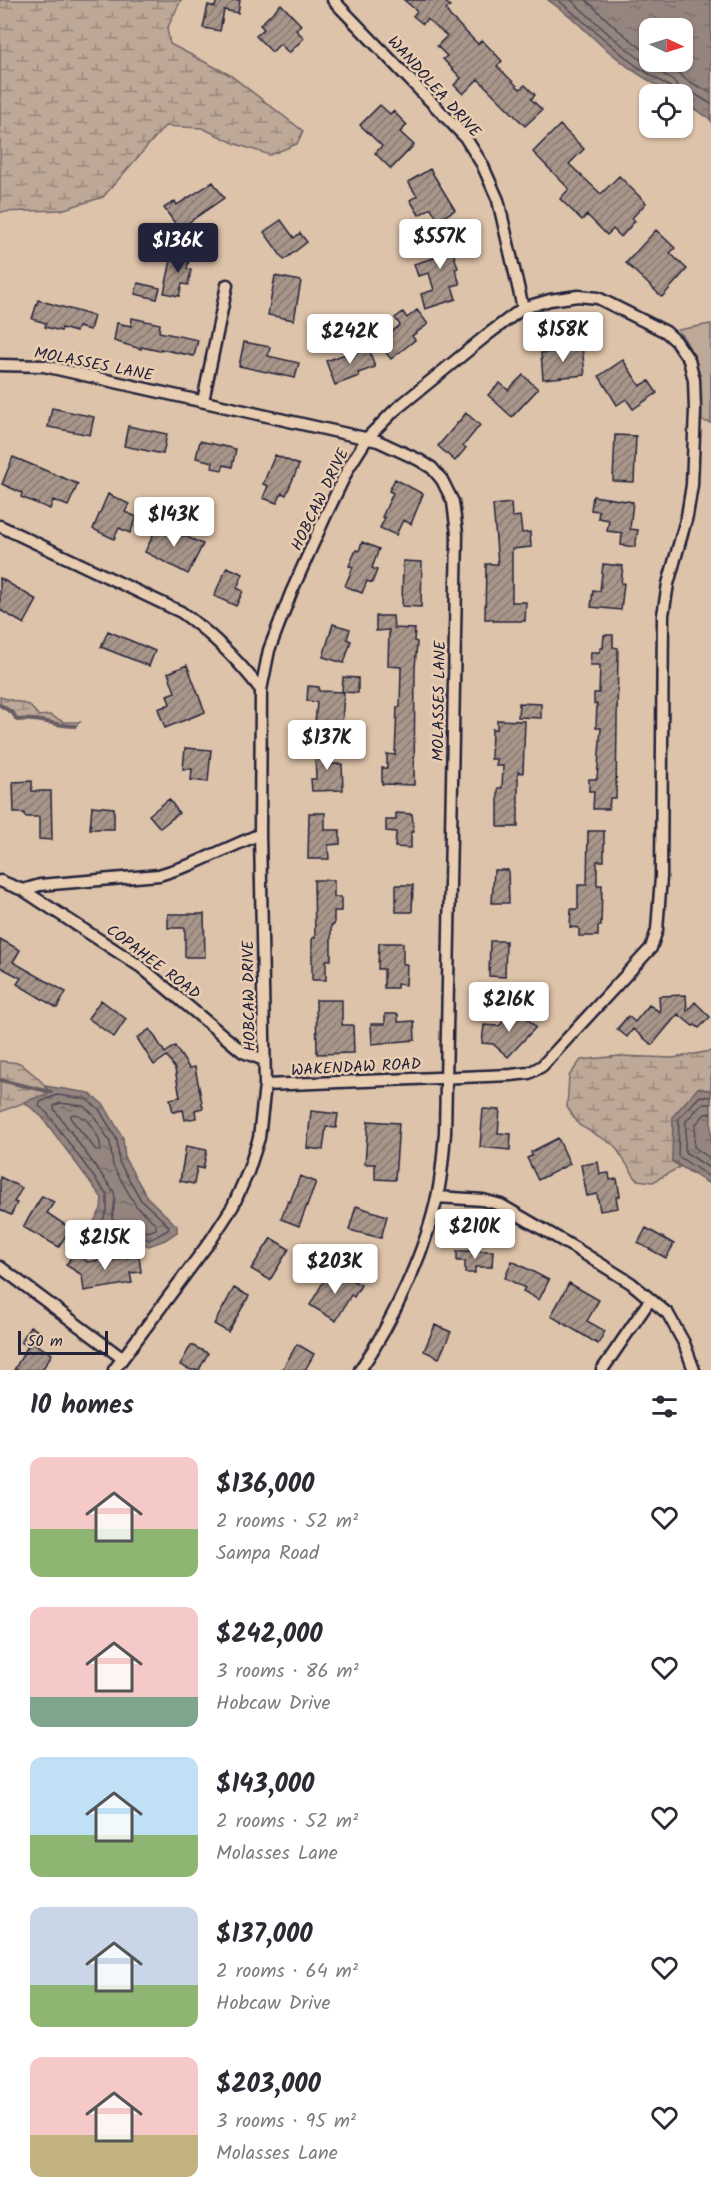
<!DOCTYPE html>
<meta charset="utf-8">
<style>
body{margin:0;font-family:Kalam,sans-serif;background:#f7f7f7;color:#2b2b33;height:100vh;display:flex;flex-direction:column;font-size:22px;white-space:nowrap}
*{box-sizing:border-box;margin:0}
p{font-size:20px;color:#7c7c81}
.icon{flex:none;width:33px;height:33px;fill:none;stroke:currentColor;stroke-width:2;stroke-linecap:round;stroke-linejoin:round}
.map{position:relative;height:1370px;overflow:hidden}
.sheet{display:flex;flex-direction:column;background:#fff;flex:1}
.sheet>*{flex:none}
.needle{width:39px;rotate:94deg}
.tools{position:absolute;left:639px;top:18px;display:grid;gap:12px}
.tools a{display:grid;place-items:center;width:54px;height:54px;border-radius:12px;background:#fff;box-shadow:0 2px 4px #0004;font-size:30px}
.scale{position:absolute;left:18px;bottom:15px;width:90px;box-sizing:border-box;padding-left:6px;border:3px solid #22223b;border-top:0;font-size:16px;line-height:21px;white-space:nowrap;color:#22223b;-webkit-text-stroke:4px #e9cdb0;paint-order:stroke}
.price{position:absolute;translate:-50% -51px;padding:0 14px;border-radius:6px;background:#fff;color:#222;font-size:20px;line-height:39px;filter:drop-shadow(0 2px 3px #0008)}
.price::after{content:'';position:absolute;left:50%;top:36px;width:18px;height:14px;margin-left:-9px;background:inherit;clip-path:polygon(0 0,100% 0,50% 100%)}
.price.on{background:#22223b;color:#fff}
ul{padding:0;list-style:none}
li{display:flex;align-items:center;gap:18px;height:150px;padding:0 30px}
li span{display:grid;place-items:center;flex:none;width:168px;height:120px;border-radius:12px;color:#555}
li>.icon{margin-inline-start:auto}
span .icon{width:72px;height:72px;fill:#fffc;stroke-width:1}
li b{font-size:26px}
h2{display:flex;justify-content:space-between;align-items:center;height:72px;padding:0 30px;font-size:26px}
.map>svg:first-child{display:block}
</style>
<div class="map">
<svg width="711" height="1370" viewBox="0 0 711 1370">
<defs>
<pattern id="wetland-marsh" width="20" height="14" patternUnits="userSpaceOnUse" patternTransform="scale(1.5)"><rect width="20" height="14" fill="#bea897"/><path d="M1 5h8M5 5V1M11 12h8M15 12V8" fill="none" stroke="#9a887c"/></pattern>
<pattern id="water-ripples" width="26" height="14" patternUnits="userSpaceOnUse" patternTransform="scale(1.5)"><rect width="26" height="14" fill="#95857f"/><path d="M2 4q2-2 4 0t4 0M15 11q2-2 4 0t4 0" fill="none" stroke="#796c69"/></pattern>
<pattern id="building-hatch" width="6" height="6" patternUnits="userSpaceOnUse" patternTransform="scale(1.5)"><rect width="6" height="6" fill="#a8968a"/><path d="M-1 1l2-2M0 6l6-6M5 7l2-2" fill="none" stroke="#887a72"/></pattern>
</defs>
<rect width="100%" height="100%" fill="#ddc3a9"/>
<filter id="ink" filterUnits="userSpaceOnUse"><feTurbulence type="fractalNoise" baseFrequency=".0167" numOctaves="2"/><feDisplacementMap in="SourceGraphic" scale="12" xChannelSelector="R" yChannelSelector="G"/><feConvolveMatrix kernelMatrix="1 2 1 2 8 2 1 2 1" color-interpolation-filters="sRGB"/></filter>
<g filter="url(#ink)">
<path fill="url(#wetland-marsh)" stroke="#706569" stroke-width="1.5" d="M0,0H181L167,29L170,44L230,75L303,131L297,144L270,155L236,144L202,128L165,126L103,197L61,210L0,212Z
M0,697L29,705L39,716L50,715L64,722H80L75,726C56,726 37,717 17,720L5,706L0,705Z
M711,1051V1091L698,1088L672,1161L680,1167L653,1182L637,1180L614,1145L579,1125L567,1107L569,1076L581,1060L619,1056L673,1058Z
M0,1061L20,1063L38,1078L51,1092L0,1112Z"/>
<path fill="#bea897" stroke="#706569" stroke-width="1.5" d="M711,324V423L702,421C699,382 703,363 678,330Z"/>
<path fill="url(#water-ripples)" stroke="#675d64" stroke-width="1.5" fill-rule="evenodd" d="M548,0H711V121L709,118L683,102L682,94H670L632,70L602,46L571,17ZM650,28H682V62H650Z
M45,1086L89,1093L104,1105L123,1138L125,1159L147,1197L177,1226V1232L165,1240L149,1246L128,1238L96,1231L93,1223L101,1209L102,1198L42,1117L24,1102L50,1093Z
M698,1088L711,1091V1185L672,1161L673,1116Z"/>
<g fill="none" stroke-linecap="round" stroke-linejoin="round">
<path stroke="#504a56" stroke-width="1.5" d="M558,0L635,65L670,87L673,94
M571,0L611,36L640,59L674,81L680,89L690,91L711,104
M586,0L617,29L650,55
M660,62L679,73L686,80L711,93
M57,1095L86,1099L99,1109L117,1140L119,1162L141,1200L166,1223L169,1227L168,1230L149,1240L129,1232L101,1225L107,1210V1195L47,1113L39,1106L40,1102Z
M711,1097L700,1096L679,1118L678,1156L711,1178
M60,1103L83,1106L93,1114L110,1142L113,1166L136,1206L156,1224V1229L148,1232L112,1220L115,1199L114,1192L54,1109V1106Z
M711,1104H702L686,1121L685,1152L711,1169
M711,1113L705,1114L695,1125L694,1147L711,1159
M74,1114C87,1115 103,1139 100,1151L96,1150L71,1119V1115Z"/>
<path stroke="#675d64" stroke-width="4" d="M0,705L13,713L17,720C37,717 56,726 75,726
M0,1080L51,1092"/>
</g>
<path fill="url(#building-hatch)" stroke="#22223b" stroke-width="1.5" d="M217,0H240L238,13L224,10L220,31L203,28L208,5L215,7Z
M404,0H443L450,6L446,10L450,16L478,44L482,40L502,61L497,66L520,89L525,85L535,95L531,99L542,110L525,126L478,79L463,94L454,85L461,78L443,59L447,56L437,46L447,36L427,19L423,24L413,16L417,11Z
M281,4L301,25L296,30L304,38L289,53L280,44L272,52L256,36L264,29L260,25Z
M380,105L390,114L393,111L407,125L400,132L414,145L391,169L375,153L382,146L360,125Z
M560,125L584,149L569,164L601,194L619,176L646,203L632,218L635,221L621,237L613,229L607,235L587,215L582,220L560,199L569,189L533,152Z
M430,169L455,210L438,220L431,208L419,215L410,200L417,196L408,182Z
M213,182L224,198L179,229L164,208L175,201L177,205Z
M281,220L294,238L300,233L307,242L284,260L264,232Z
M431,228H445L458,268L455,269L460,284L452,286L456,299L425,309L421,294L434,290L429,273L418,276L414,264L440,256L425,232Z
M656,230L675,248L670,253L687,269L662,297L626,263Z
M173,251L190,255L187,269L191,270L188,285L182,284L179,296L164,293Z
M275,276L301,281L294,320L268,315Z
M138,283L160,288L157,299L135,294Z
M38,300L94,316L90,330L78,327L76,332L62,328L61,331L45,327L46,323L32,319Z
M417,310L428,324L412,336L415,340L391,359L378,343L400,325L395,318L403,312L407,318Z
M132,318L160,324L159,332L198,340L194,356L160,349V351L141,347V349L114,341L117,323L131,326Z
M244,342L270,347L268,356L299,363L295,378L239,366Z
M368,346L375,367L358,373L359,376L335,385L326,361Z
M582,346L585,375L543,379L541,353L566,351V348Z
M623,360L640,386L649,381L657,393L633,409L626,399L617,405L599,376Z
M523,375L538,389L512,417L488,395L500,383L508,390Z
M52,408L94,417L90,435L48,427Z
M466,413L480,425L463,446L466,448L455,461L438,446Z
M128,426L167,434L163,454L124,446Z
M615,435L636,436L634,482L613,481Z
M200,441L236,449L232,467L224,465L222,470L212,468L213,462L196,458Z
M275,455L299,465L286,495L282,493L277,503L263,498L268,486L263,484Z
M13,457L78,484L68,506L53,500L50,509L21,497L22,493L2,484Z
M395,479L423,494L411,524L403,520L396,535L380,528L385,518L382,517L393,493L389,491Z
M108,494L129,504L125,512L137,517L130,533L119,528L114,539L93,529Z
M593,496L633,502L630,529L638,530L635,547L621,545L622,533L607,531L609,520L598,518L599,511L591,510Z
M511,503L512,517L520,516L522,533L530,532L531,547L512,549V602H526L525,621H493V619H485L486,564H498L493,505Z
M160,521L173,528L171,530L203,544L188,574L145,552Z
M362,542L379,549L372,568L377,570L372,583L367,581L362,593L345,586L353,567L349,566L356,550L359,551Z
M403,561L422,562L421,607L402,606Z
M603,564L623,566L621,583H624L621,610L591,607L593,590L600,591Z
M227,567L243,574L237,588L243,591L236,606L214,596Z
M0,578L37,600L24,624L0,610Z
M376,616H393L394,628L415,629L414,641L417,642L415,668L414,785L382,784V768H387V754L395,755L397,707H400L401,667L388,666L389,630L376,631Z
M333,624L350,629L347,639L351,641L344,663L323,657Z
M108,631L155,651L149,666L101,647Z
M604,635H613V647L618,648L616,798H610L609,809H593L594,791H589V779H597L601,728H596L597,704H594V693H599L600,665H590L591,652H600V648H603Z
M187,665L205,712L165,728L158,709L170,704L167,695L175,692L168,673Z
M343,677L358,678V693L342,692Z
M308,686L319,687V691L344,692L342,724L315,723L317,702L307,701Z
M519,703L541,704V718L518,717Z
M497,720L525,721L523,773L518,772V827H498V788H502L503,766H496L497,759H491L492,729H497Z
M318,743H331V764H342L343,790L312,791L311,779H316L315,753H319Z
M185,748L211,750L208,782L191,780L192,769H183Z
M32,781V791H51L52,840L39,839V817H25L24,813H14L13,782Z
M169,799L179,813L160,828L149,815Z
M92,806L114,808V829H90Z
M309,813H325V830H340V844L328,845L329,859H308Z
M396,813L412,814L414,832H411V848L395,847L396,832L386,831V820H396Z
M588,831H604V861H597V885H602L601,926H598V936H579V928L570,927L571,909H578V885H587Z
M494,870H508L509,903H492Z
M314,880H334V897H341V911H334V925H331V960H326V980H312V938H315Z
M396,885H413L412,912H396Z
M168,914H204L205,957H185V928H168Z
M0,939L20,950L13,962L66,992L57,1008L17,984L21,978L0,967Z
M490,941H506L505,977L489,976Z
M379,943H403V964H407L406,985L397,984V988H384V969H378Z
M686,995L687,1011L695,1002L710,1017L699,1028L695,1025L693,1026L678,1014L652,1045L633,1029L627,1037L617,1029L628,1016L635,1022L649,1005L660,1012L659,996Z
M101,1000L126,1019L114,1037L88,1018Z
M316,1000H342V1025H353L354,1053L317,1054Z
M516,1008L536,1027L508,1057L493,1044L482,1043L484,1025L499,1026Z
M385,1014H398V1022L414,1021L415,1040L372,1044L371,1024H385Z
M150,1029L165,1053L175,1046L189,1068L195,1067L203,1108L195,1110L196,1118L185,1120L183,1110L173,1112L170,1099L180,1097L175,1069L167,1056L154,1065L137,1038Z
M483,1109L500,1110L498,1133L511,1134L510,1150L480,1147Z
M311,1111L338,1114L336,1128L326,1127L323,1150L307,1148Z
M368,1121L399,1123L395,1180L375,1179V1164H365Z
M558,1138L570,1164L538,1180L527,1158L532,1156L531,1152Z
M186,1146L207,1150L203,1169L197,1167L194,1184L180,1181Z
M598,1162L600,1174L609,1173L610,1180L617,1179L620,1196L616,1197L618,1208L600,1211L597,1194L587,1196L581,1165Z
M300,1176L316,1182L299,1226L281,1219L288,1201L290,1202Z
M0,1177L22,1188L14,1202L17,1203L11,1215L0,1210Z
M42,1196L54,1202L47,1213L70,1228L59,1247L23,1227Z
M356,1206L387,1216L381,1238L349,1230Z
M646,1228L674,1244L666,1258L638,1243Z
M271,1238L289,1249L270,1280L251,1269Z
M457,1251H493L492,1267H475V1273H465V1261H457Z
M74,1253L88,1262L112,1258V1260L139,1256L141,1272L130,1273L132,1283L84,1291L82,1275L66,1265Z
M512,1261L549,1280L539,1300L523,1291L525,1288L505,1278Z
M333,1270L361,1285L354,1297L351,1295L336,1321L310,1305L325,1279L327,1281Z
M569,1283L599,1300L587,1321L605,1331L598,1344L551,1316Z
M234,1288L249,1296L228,1332L214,1324Z
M435,1325L451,1332L439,1358L424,1351Z
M30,1326L41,1333L35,1344L52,1354L42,1370H14L28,1346L21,1342Z
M297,1344L314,1354L305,1370H282Z
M191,1345L208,1353L199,1370H191L180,1365Z"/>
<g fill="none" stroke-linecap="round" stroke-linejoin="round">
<g stroke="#22223b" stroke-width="15">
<path id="street" d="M333,0L465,137L482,164L498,200L523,308
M0,365L44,366L378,441L419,460L432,468L442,480L453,502L457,534L445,1133C443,1154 442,1176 437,1197C426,1250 391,1325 360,1370
M203,401L227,285
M0,526L181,612C212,634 238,660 261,690
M0,881L23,890L40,885L159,875L190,865L260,834
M23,890L141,967L243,1052L264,1060
M437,1197L483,1200L501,1205L575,1248L631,1283L668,1314L684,1343L694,1370
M0,1267L122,1358
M114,1370L211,1240L233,1206L248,1172L259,1138L265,1085L260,834L261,690L269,650L291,593L325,517L349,467L368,437L395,410L487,335L523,308L550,300L578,296L598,298L666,332L676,341L689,360L694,380L695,410L692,485L687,516L668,584L663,615L661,877L657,930L651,948L542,1066L529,1073L511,1075L265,1085
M602,1370L650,1300"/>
</g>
<use href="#street" stroke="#e9cdb0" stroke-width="10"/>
</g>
</g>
<g text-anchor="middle" stroke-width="5" stroke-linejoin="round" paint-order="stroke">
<g font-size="16" fill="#22223b" stroke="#e9cdb0">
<text transform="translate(435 86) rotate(48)" y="6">WANDOLEA DRIVE</text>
<text transform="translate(94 363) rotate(11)" y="6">MOLASSES LANE</text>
<text transform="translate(319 499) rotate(-64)" y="6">HOBCAW DRIVE</text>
<text transform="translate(438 701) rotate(-89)" y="6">MOLASSES LANE</text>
<text transform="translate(154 961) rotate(37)" y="6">COPAHEE ROAD</text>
<text transform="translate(248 996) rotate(-91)" y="6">HOBCAW DRIVE</text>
<text transform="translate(356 1066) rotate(-3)" y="6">WAKENDAW ROAD</text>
</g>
</g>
</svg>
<div class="tools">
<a><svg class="needle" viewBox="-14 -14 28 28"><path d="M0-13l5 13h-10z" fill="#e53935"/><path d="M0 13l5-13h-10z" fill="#7c7c81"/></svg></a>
<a><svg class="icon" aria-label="locate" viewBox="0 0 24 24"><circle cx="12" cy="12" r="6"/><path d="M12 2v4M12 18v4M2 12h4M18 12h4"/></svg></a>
</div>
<div class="scale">50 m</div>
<b class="price" style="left:440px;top:270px">$557K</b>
<b class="price on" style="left:178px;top:274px">$136K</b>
<b class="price" style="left:563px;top:363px">$158K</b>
<b class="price" style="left:350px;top:365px">$242K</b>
<b class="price" style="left:174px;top:548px">$143K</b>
<b class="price" style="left:327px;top:771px">$137K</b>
<b class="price" style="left:509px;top:1033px">$216K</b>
<b class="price" style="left:475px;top:1260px">$210K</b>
<b class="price" style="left:105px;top:1271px">$215K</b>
<b class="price" style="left:335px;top:1295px">$203K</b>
</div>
<section class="sheet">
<h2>10 homes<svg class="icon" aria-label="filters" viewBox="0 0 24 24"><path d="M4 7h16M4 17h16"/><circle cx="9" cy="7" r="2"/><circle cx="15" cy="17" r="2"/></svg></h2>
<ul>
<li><span style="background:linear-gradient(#f6c9c9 60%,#8fb573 0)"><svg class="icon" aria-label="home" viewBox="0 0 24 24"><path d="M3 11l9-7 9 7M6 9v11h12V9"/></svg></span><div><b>$136,000</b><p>2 rooms · 52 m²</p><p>Sampa Road</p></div><svg class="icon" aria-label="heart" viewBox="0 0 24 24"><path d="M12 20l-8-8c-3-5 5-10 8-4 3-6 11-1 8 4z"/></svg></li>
<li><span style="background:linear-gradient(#f6c9c9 75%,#7fa58c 0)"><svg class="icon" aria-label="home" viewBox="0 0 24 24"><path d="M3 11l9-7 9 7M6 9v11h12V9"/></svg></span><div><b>$242,000</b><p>3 rooms · 86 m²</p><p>Hobcaw Drive</p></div><svg class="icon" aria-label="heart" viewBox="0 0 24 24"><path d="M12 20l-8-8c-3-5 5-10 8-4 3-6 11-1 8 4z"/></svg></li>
<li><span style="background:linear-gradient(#bfe0f5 65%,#8fb573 0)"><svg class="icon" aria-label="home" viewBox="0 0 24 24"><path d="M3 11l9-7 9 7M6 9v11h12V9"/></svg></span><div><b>$143,000</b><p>2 rooms · 52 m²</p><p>Molasses Lane</p></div><svg class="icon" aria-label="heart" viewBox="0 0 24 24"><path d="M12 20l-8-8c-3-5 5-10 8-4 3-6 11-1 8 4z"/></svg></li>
<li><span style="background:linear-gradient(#c9d6e8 65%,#8fb573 0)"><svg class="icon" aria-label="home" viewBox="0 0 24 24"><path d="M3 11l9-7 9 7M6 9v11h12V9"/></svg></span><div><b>$137,000</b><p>2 rooms · 64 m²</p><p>Hobcaw Drive</p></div><svg class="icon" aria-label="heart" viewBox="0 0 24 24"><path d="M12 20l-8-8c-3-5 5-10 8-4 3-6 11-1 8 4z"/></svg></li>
<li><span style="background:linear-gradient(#f6c9c9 65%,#c2b280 0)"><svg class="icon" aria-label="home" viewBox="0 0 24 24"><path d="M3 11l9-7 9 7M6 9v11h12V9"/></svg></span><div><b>$203,000</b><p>3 rooms · 95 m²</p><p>Molasses Lane</p></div><svg class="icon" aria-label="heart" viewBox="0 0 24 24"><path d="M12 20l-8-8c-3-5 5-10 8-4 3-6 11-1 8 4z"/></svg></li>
</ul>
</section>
